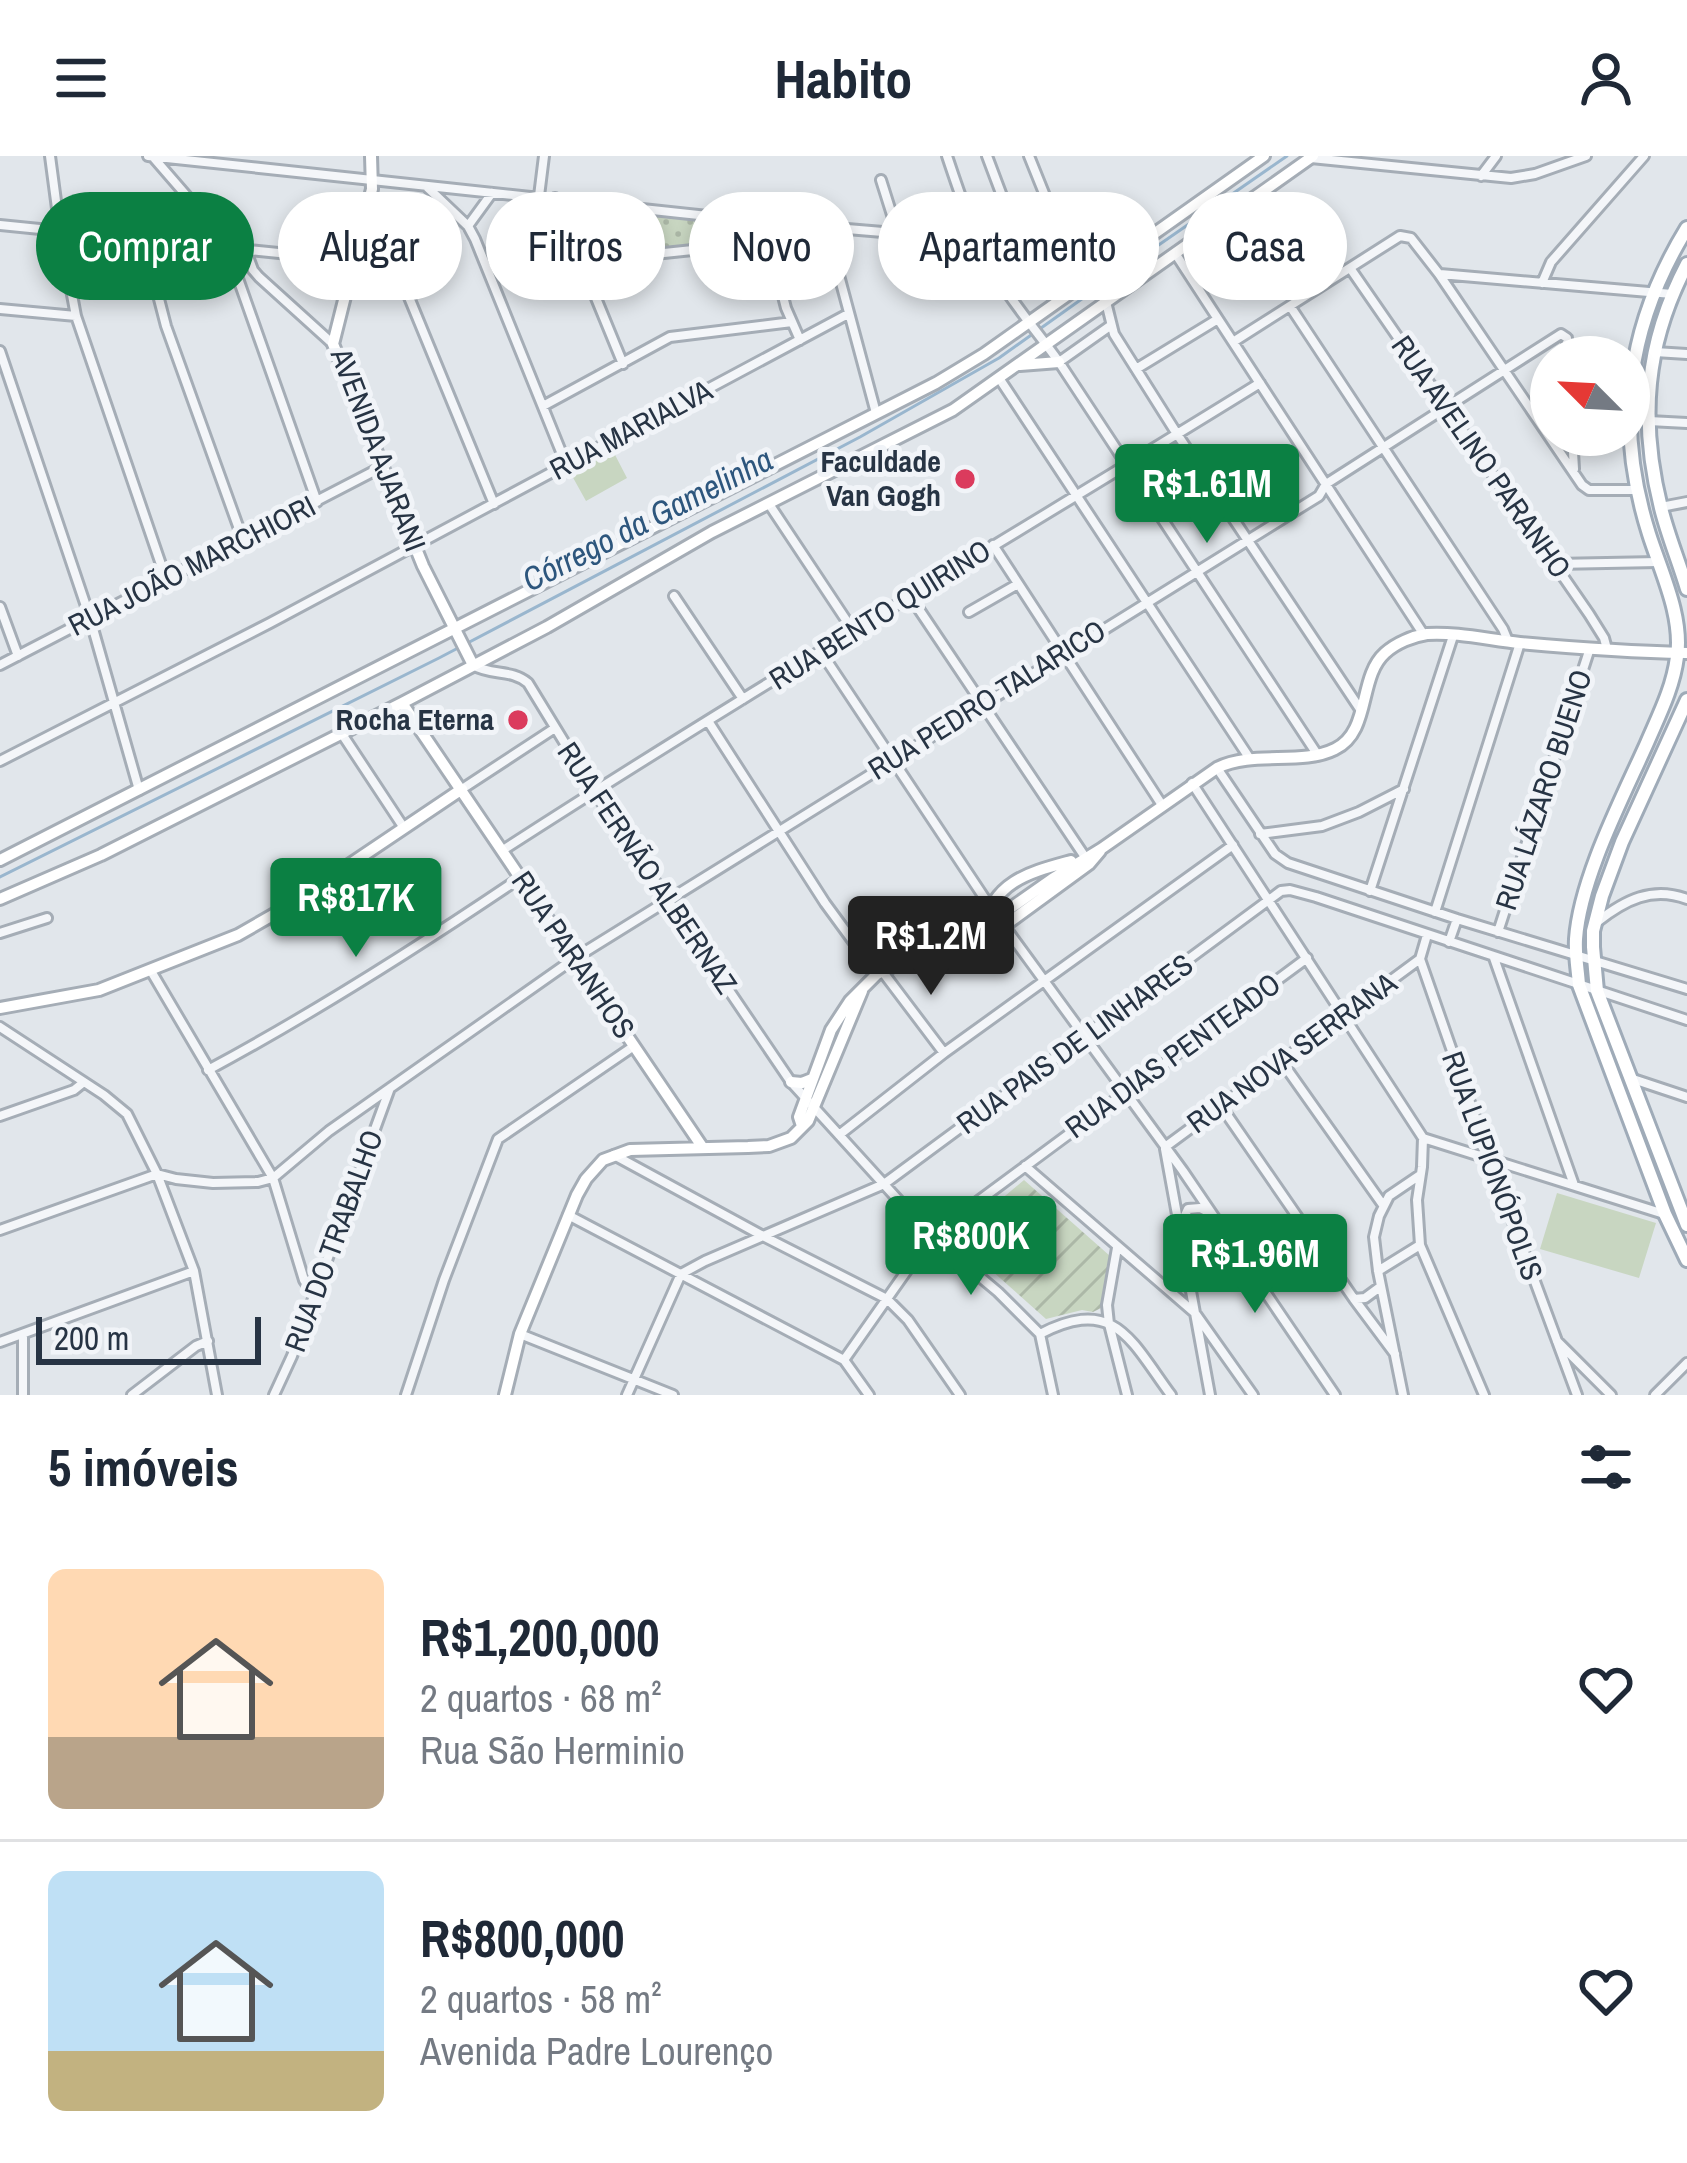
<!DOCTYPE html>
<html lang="pt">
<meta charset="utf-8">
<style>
body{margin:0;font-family:"Archivo Narrow",sans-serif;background:#f6f6f7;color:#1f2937;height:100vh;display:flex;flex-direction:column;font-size:45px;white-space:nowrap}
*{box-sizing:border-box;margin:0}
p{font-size:39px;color:#747a83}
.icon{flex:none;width:66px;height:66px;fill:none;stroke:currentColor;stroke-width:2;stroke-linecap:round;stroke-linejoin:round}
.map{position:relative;height:1239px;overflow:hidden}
.drawer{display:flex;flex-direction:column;background:#fff;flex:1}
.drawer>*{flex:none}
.hud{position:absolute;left:36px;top:36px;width:1617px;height:108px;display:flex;gap:24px}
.needle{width:78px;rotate:294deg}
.fabs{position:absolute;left:1530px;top:180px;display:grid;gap:24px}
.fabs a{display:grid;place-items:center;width:120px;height:120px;border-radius:50%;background:#fff;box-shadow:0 6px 18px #0003;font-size:60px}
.scale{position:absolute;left:36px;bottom:30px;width:225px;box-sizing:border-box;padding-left:12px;border:6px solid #273444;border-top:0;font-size:33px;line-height:42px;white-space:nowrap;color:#273444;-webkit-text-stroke:9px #f1f4f8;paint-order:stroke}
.price{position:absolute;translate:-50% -102px;padding:0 27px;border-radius:12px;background:#0b8043;color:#fff;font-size:39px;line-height:78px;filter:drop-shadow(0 3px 6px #0008)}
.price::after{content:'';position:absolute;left:50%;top:72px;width:36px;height:27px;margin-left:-18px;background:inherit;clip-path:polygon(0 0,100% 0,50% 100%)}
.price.active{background:#222;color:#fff}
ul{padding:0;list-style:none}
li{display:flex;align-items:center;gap:36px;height:300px;padding:0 48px}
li+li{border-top:3px solid #e0e1e3}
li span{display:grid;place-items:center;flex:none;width:336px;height:240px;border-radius:18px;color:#555}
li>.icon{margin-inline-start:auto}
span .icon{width:144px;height:144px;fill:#fffc;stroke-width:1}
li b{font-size:51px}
h2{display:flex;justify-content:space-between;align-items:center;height:144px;padding:0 48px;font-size:51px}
.tag{padding:0 42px;border-radius:54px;background:#fff;box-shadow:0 6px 18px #0003;font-size:42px;line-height:108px}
.tag.active{background:#0b8043;color:#fff}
header{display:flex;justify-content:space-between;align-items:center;height:156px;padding:0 48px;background:#fff;font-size:54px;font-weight:800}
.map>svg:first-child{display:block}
</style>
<header><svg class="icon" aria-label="menu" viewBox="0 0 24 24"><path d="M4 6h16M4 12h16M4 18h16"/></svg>Habito<svg class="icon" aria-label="person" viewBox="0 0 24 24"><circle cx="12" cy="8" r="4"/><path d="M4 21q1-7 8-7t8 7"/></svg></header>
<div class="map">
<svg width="1687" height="1239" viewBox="0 0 1687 1239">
<defs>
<pattern id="park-dots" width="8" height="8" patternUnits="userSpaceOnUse" patternTransform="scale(3)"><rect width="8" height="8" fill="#c8d6c1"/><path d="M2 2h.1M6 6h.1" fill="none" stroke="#acb8a7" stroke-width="1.8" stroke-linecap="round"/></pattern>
<pattern id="garden-furrows" width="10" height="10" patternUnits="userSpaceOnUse" patternTransform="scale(3)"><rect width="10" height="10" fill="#c8d6c1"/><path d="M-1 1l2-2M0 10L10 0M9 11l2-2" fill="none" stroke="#acb8a7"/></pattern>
</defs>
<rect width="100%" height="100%" fill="#e1e6eb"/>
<path fill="url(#park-dots)" d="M582,52L756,70L759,72L754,82L592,99L584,95L572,64L575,56Z"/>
<path fill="url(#garden-furrows)" d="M1024,1024L1110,1100L1101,1152L1093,1156L1082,1154L1046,1163L955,1082Z"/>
<path fill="#c8d6c1" d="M613,295L627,322L586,345L571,318Z
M1557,1037L1656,1067L1639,1122L1540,1093Z"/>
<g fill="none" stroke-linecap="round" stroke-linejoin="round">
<path stroke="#99b6ce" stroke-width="3" d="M1101,129L1287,0
M0,721L439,502L860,281L999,202L1093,135"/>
<g stroke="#a5adb6" stroke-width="14">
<path id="street" d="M50,0L60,75L76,160L166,423
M148,0L764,66L978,84
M947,0C960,39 973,78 993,114C1012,147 1037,175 1059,206L1317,598
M987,0L1016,77L1059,144
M1029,0L1056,67L1106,146L1114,178L1177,278L1360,553
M153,1L224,83L317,346
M1311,2L1511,22L1535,18L1586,0
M1481,20L1496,0
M881,24L898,78
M426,30L468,70L475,83L566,308
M539,40L544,0
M555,42L623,208
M764,66L786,152L800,184
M0,69L368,106C386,109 398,117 406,134L494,348
M468,70L492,37
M826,71L876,257
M144,85L166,170L243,384
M246,95L253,114L259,121L333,188
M1175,97L1424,479
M582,110L607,103L769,86
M1350,112L1589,458L1604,482L1607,493
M1440,118L1672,138
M1542,127L1551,106L1644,0
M1290,150L1503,473L1508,485
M0,153L76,160
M1233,186L1400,80L1411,82L1439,118L1582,329L1589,334H1637
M0,195L90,462L139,634
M1655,196L1687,198
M1059,206L1110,170
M1136,213L1218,163
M999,222L1250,603
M543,250L670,181L792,166
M1649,265L1687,267
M1572,279L1574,313
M769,348L854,476
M1661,351L1687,346
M993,389L1162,649
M1555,408L1658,406
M674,440L743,543
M910,440L1085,701
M0,451L18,500
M969,456L1018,428
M821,496L993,755
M0,509L382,311
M473,509C491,520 512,513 528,527L594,635L791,926L931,1080L998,1136L1040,1178L1053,1239
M708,565L825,747L877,818
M342,578L404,672
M0,605L270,467L848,158
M1217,612L1275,698L1288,707L1457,763L1687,833
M1192,627L1423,982L1422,1011L1417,1044L1420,1089L1484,1239
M462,633L555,572
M1260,678L1322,670L1359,656L1404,633
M503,694C752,533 1008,383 1260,227
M1370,735L1453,480
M1435,756L1520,487
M1597,766C1625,744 1652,730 1687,743
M1002,767L1183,1015L1335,1239
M1498,776L1590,492
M0,777L47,762
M1427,779L1420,803L1490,1004L1577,1239
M1449,786L1457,763
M1494,802L1574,1029
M151,815L273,1022L304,1124L314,1139
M882,815L944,897
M0,871L104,939L127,958L157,1018L194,1115L217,1239
M1282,906L1383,1049
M208,914C316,856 418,791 520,722
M1633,923L1687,941
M1221,950L1354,1143L1395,1198
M0,960L74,934L84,926
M839,979L944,897L1233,689
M1423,982L1664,1058
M1165,991L1420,803
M1165,993L1210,1239
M614,999L763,1080L887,1143L908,1164L960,1239
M1025,1010L1195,1157L1253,1239
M568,1059L844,1204L869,1239
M1179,1072L1188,1053L1200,1052L1210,1057
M0,1074L157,1018L176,1023L213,1027L258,1026L273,1022L329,975L575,802L1319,340L1326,328L1561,178L1567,182L1568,201
M1117,1092L1107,1149L1109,1168L1127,1239
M1378,1115L1420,1089
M1354,1143L1365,1142L1380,1131
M520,1178L673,1239
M1040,1178C1115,1139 1131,1185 1171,1239
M1557,1185L1611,1239
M0,1186L194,1115
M844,1204L931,1080L1307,802
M23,1239V1178
M132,1239L196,1190L208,1185
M274,1239L292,1200L390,932
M406,1239L444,1124L498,983L634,890
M627,1239L681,1118L705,1105L884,1028L1281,735L1290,734L1316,741L1687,864
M1403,1239L1378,1115L1374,1081L1379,1060L1389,1040L1420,1019
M1655,1239L1687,1207"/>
</g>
<g stroke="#a5adb6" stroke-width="16">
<path id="secondary" d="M371,0L372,33L333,188L423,410L473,509
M1020,209L1059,206
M402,547L703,992
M0,704L936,227L984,198L1264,0
M0,743L101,699L402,547L547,471L712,376L953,254L1313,0
M984,773C992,725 1031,716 1071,705
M984,776L998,761L1052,723L1101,693L1217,612C1253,594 1301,610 1335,593C1371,576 1358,521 1385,497C1396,487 1413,480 1427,478C1457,476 1490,484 1520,487C1575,492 1632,496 1687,497
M0,852L99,834L238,779L285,752L462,633
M791,926L802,927L812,923
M802,970L799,961L831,874L850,845L877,818L897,808L1004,770L1089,708L1100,695
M505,1239L520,1178L577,1039L586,1023L603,1004L630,994L748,991L769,990L791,982L808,965L862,835"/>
</g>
<g stroke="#9fabb8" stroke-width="18">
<path id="primary" d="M1687,72C1627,170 1614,267 1649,378C1661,416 1683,460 1677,501C1673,532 1659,559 1647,587C1622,643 1580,723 1576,783C1575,799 1578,814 1579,829L1665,1058L1687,1104
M1687,108C1645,188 1639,264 1661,352C1668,380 1679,406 1687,433
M1687,544L1622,686L1602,740L1593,775V791L1597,835L1687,1069"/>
</g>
<use href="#street" stroke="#f4f6f9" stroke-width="8"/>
<use href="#secondary" stroke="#fff" stroke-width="10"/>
<use href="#primary" stroke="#fff" stroke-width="12"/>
</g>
<g fill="#db3b5d" stroke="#f1f4f8" stroke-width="4.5">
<circle cx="965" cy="323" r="12"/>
<circle cx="518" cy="564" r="12"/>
</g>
<g text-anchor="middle" stroke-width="10" stroke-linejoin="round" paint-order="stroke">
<g font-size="30" fill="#273444" stroke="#f1f4f8">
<text transform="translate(631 274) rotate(-28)" y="10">RUA MARIALVA</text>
<text transform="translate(378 294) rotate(69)" y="10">AVENIDA AJARANI</text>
<text transform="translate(1481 301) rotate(55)" y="10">RUA AVELINO PARANHO</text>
<text transform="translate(192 410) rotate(-27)" y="10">RUA JOÃO MARCHIORI</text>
<text transform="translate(880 459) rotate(-32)" y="10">RUA BENTO QUIRINO</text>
<text transform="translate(987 544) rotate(-32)" y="10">RUA PEDRO TALARICO</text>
<text transform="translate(1544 634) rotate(-72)" y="10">RUA LÁZARO BUENO</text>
<text transform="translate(647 712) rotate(56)" y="10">RUA FERNÃO ALBERNAZ</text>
<text transform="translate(573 799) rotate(56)" y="10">RUA PARANHOS</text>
<text transform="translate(1075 888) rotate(-36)" y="10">RUA PAIS DE LINHARES</text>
<text transform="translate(1292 897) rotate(-36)" y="10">RUA NOVA SERRANA</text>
<text transform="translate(1173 900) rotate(-36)" y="10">RUA DIAS PENTEADO</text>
<text transform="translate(1492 1010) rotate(70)" y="10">RUA LUPIONÓPOLIS</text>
<text transform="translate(334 1085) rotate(-70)" y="10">RUA DO TRABALHO</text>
</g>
<g font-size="30" font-weight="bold" fill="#273444" stroke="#f1f4f8" text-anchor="end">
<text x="941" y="316">Faculdade<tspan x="941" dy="34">Van Gogh</tspan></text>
<text x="494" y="574">Rocha Eterna</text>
</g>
<g font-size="33" font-style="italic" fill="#2d567d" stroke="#f1f4f8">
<text transform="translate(647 363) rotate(-27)" y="12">Córrego da Gamelinha</text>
</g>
</g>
</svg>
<div class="fabs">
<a><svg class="needle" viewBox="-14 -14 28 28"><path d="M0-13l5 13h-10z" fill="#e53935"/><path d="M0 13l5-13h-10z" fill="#747a83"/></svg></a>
</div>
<div class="scale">200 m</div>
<b class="price" style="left:1207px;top:390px">R$1.61M</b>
<b class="price" style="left:356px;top:804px">R$817K</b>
<b class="price active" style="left:931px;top:842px">R$1.2M</b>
<b class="price" style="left:971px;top:1142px">R$800K</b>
<b class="price" style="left:1255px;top:1160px">R$1.96M</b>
<div class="hud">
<a class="tag active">Comprar</a>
<a class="tag">Alugar</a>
<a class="tag">Filtros</a>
<a class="tag">Novo</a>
<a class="tag">Apartamento</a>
<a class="tag">Casa</a>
</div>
</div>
<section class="drawer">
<h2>5 imóveis<svg class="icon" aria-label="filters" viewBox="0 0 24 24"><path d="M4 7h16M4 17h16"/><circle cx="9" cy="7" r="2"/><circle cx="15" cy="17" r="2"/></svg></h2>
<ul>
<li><span style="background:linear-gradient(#ffd9b3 70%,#b9a48a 0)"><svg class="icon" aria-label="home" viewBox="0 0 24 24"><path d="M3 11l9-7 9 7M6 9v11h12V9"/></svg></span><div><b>R$1,200,000</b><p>2 quartos · 68 m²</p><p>Rua São Herminio</p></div><svg class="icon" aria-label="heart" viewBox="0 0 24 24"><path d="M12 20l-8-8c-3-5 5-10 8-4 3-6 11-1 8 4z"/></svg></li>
<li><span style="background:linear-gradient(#bfe0f5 75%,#c2b280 0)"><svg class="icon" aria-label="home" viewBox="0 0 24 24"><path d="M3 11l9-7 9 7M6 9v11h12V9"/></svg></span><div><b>R$800,000</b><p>2 quartos · 58 m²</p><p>Avenida Padre Lourenço</p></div><svg class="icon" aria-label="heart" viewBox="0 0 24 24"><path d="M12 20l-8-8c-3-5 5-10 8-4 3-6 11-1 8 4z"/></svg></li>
</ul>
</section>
